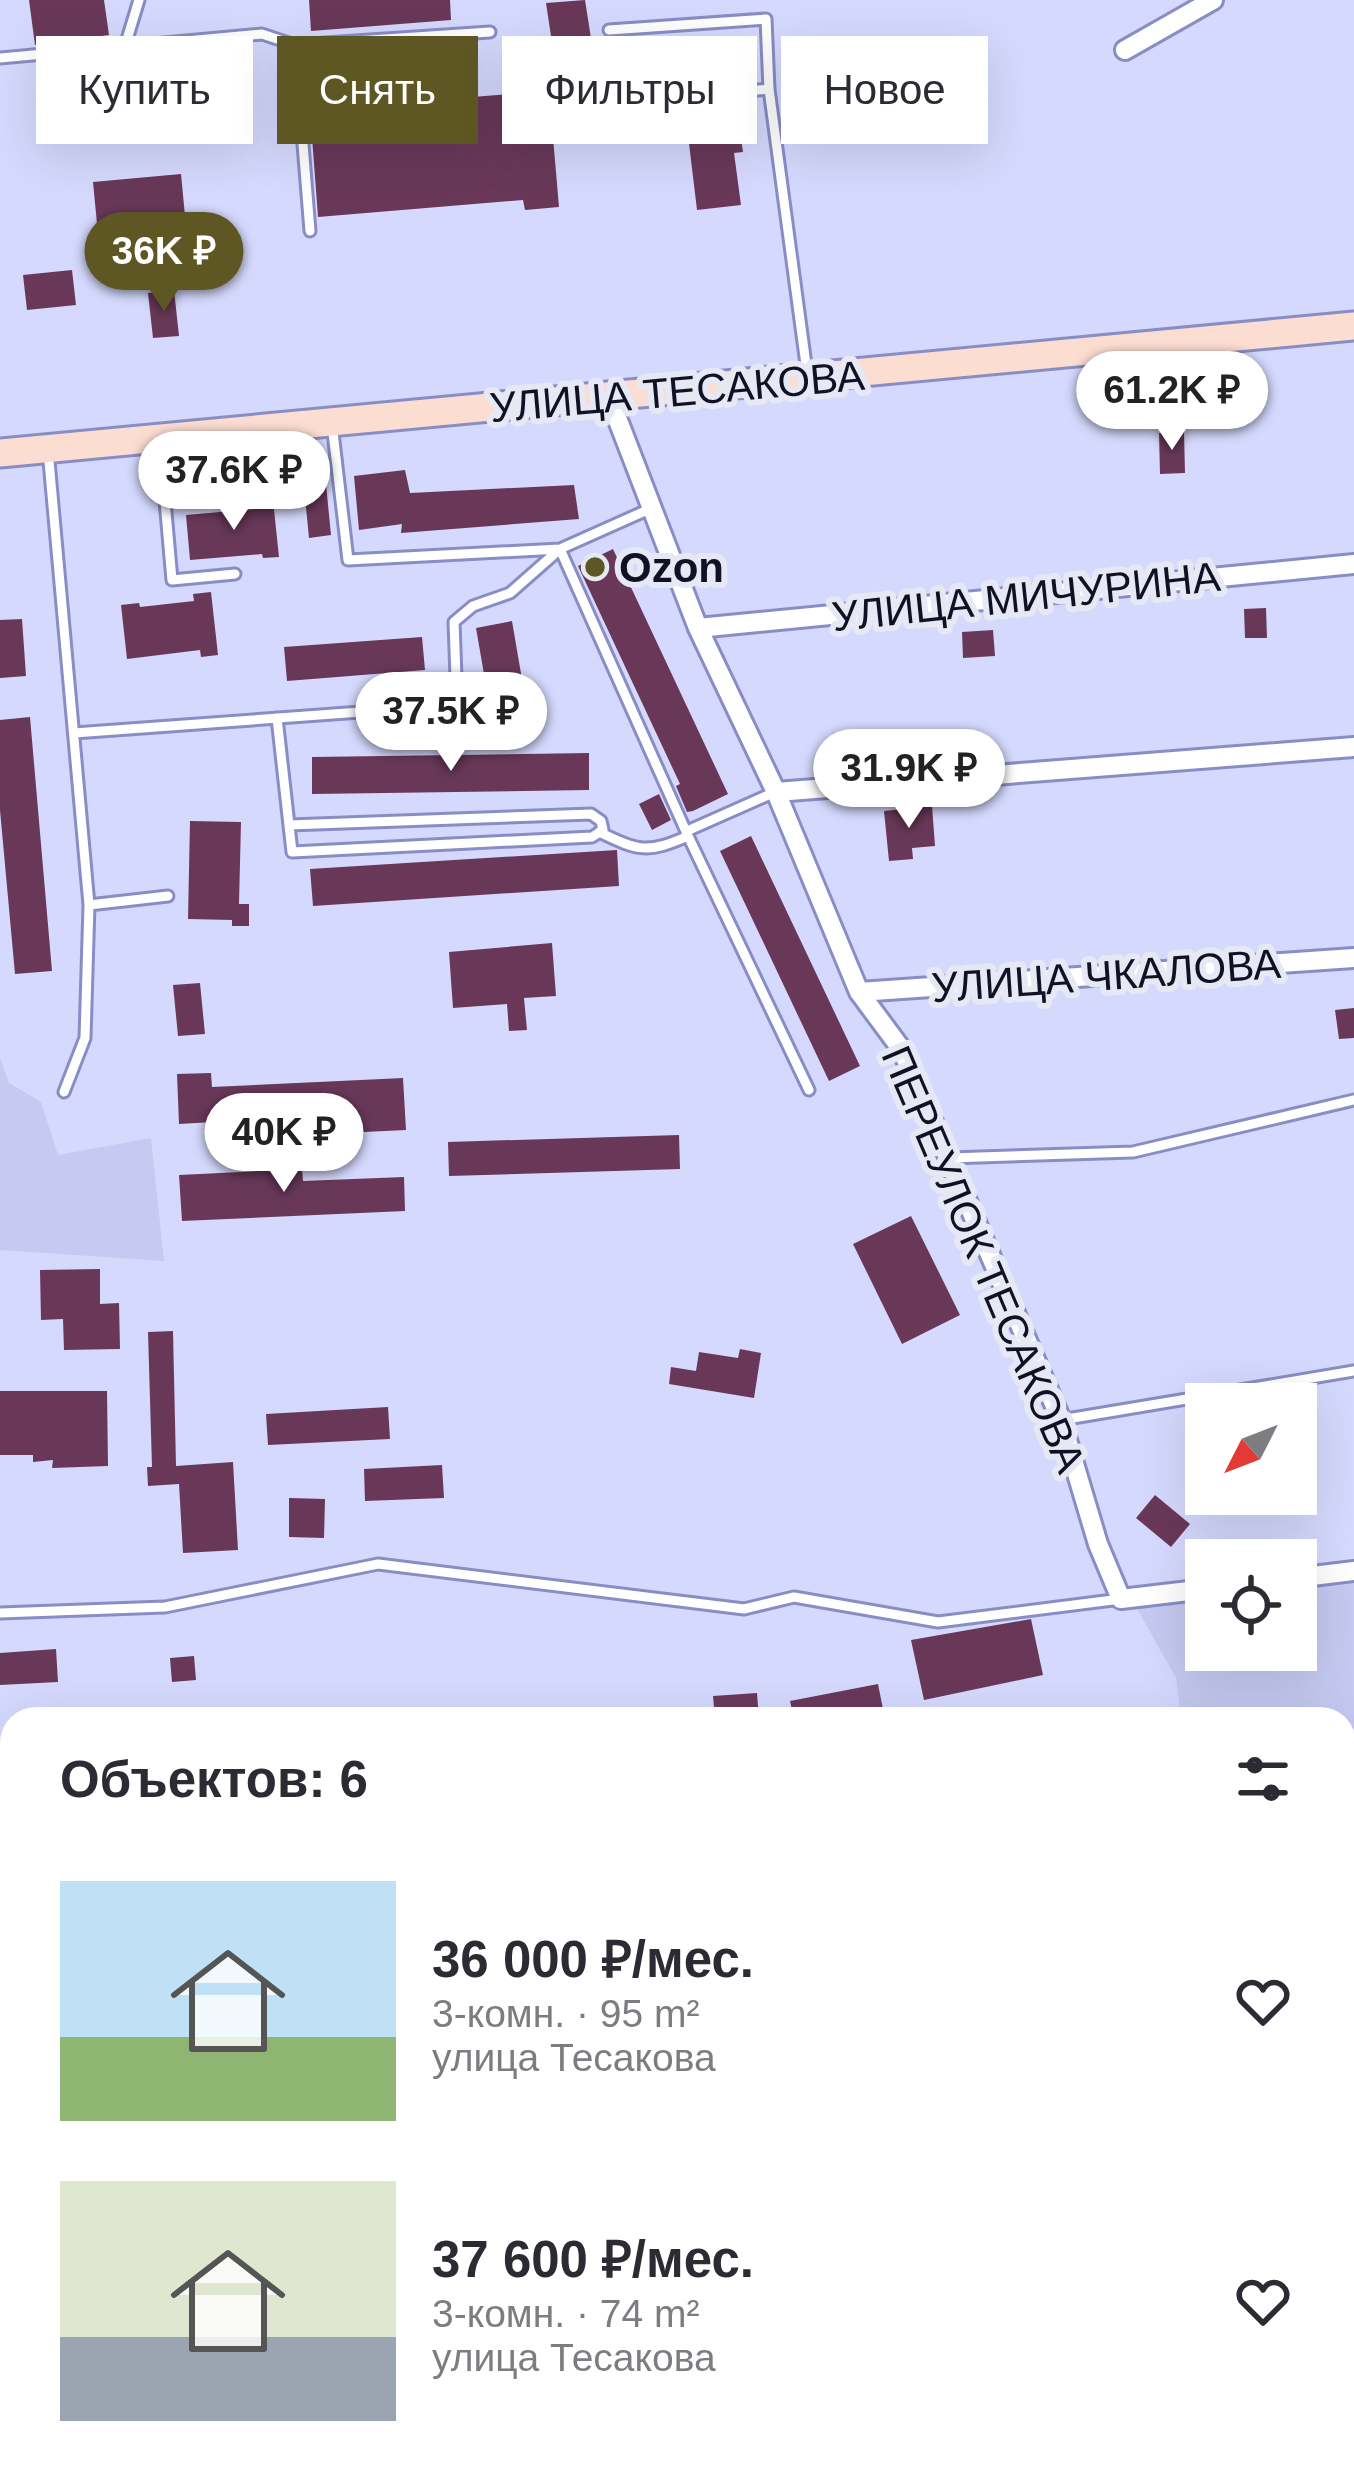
<!DOCTYPE html>
<html lang="ru">
<meta charset="utf-8">
<style>
body{margin:0;font-family:Arial,sans-serif;background:#f2f2f3;color:#2b2b33;height:100vh;display:flex;flex-direction:column;font-size:45px;white-space:nowrap}
*{box-sizing:border-box;margin:0}
p{font-size:39px;color:#7c7c81}
.icon{flex:none;width:66px;height:66px;fill:none;stroke:currentColor;stroke-width:2;stroke-linecap:round;stroke-linejoin:round}
.map{position:relative;flex:1;overflow:hidden}
.details{position:absolute;left:0px;top:1707px;width:1356px;height:771px;display:flex;flex-direction:column;background:#fff;border-radius:36px 36px 0 0;box-shadow:0 12px 48px #0002}
.details>*{flex:none}
.hud{position:absolute;left:36px;top:36px;width:1284px;height:108px;display:flex;gap:24px}
.needle{width:78px;rotate:228deg}
.fabs{position:absolute;left:1185px;top:1383px;display:grid;gap:24px}
.fabs a{display:grid;place-items:center;width:132px;height:132px;border-radius:0px;background:#fff;box-shadow:0 12px 48px #0002;font-size:60px}
.price{position:absolute;translate:-50% -102px;padding:0 27px;border-radius:42px;background:#fff;color:#222;font-size:39px;line-height:78px;filter:drop-shadow(0 3px 6px #0008)}
.price::after{content:'';position:absolute;left:50%;top:72px;width:36px;height:27px;margin-left:-18px;background:inherit;clip-path:polygon(0 0,100% 0,50% 100%)}
.price.current{background:#5f5723;color:#fff}
ul{padding:0;list-style:none}
li{display:flex;align-items:center;gap:36px;height:300px;padding:0 60px}
li span{display:grid;place-items:center;flex:none;width:336px;height:240px;border-radius:0px;color:#555}
li>.icon{margin-inline-start:auto}
span .icon{width:144px;height:144px;fill:#fffc;stroke-width:1}
li b{font-size:51px}
h2{display:flex;justify-content:space-between;align-items:center;height:144px;padding:0 60px;font-size:51px}
.chip{padding:0 42px;border-radius:0px;background:#fff;box-shadow:0 12px 48px #0002;font-size:42px;line-height:108px}
.chip.current{background:#5f5723;color:#fff}
.map>svg:first-child{display:block}
</style>
<div class="map">
<svg width="1354" height="2476" viewBox="0 0 1354 2476">
<rect width="100%" height="100%" fill="#d5d9fd"/>
<path fill="#c6caf2" d="M0,1058L9,1083L41,1102L58,1155L151,1138L164,1261L0,1250Z
M1354,1573V1894L1344,1896V1719H1181L1176,1678L1131,1598L1206,1590V1650H1296V1579Z"/>
<path fill="#693859" d="M29,0H104L109,35L35,45Z
M309,0H450L451,20L311,31Z
M585,0L598,83L559,89L546,3Z
M412,52L413,72L384,75L382,55Z
M549,91L559,207L525,210L523,200L318,217L310,110Z
M736,104L743,152L734,153L741,205L697,210L685,110Z
M181,174L189,258L101,266L93,182Z
M72,270L76,305L27,310L23,275Z
M174,290L179,336L153,338L148,293Z
M1184,432L1185,473L1160,474L1159,433Z
M405,470L410,493L574,485L579,519L401,533L402,524L359,530L354,476Z
M326,484L331,535L309,538L304,487Z
M273,500L279,557L263,558L262,554L190,560L186,515L254,509V502Z
M613,549L728,794L693,811L687,812L676,786L680,784L578,566Z
M211,592L218,655L201,657L200,650L127,659L121,605L139,603L140,607L194,601L193,594Z
M1266,608L1267,638H1245L1244,609Z
M22,619L26,676L0,678V620Z
M512,621L525,697L489,703L476,628Z
M993,630L995,656L963,658L962,632Z
M422,637L425,670L287,681L284,647Z
M30,717L52,971L15,974L0,810V720Z
M589,753V790L312,794V757Z
M659,794L671,820L652,830L639,804Z
M932,806L935,846L912,848L913,859L889,861L884,811Z
M190,821L241,822L239,904H249V926H232V920L188,919Z
M751,836L860,1066L829,1081L720,851Z
M617,850L619,886L313,906L310,869Z
M552,943L556,996L524,998L527,1030L509,1031L507,1004L453,1008L449,952Z
M200,983L205,1034L178,1036L173,985Z
M1354,1008V1038L1339,1039L1335,1010Z
M211,1073L212,1087L403,1078L406,1130L214,1139L213,1122L179,1124L177,1074Z
M679,1135L680,1169L449,1176L448,1142Z
M302,1169L303,1181L404,1177L405,1211L182,1221L179,1175Z
M911,1216L960,1315L902,1344L853,1244Z
M100,1269V1304L119,1303L120,1349L64,1350L63,1319L41,1320L40,1270Z
M173,1331L176,1466L233,1462L238,1550L183,1553L179,1484L148,1486L147,1467H152L148,1332Z
M740,1349L761,1353L754,1398L669,1384L671,1367L696,1371L699,1352L738,1358Z
M0,1391H107L108,1466L52,1468L53,1460L33,1462V1455H0Z
M388,1407L390,1439L268,1445L266,1414Z
M442,1465L444,1498L365,1501L364,1469Z
M1155,1495L1190,1524L1171,1547L1136,1518Z
M289,1498L325,1499L324,1538L289,1537Z
M1031,1619L1043,1675L924,1700L911,1640Z
M56,1649L58,1682L0,1685V1653Z
M194,1656L196,1680L172,1682L170,1658Z
M878,1684L885,1719H794L790,1701Z
M757,1693L759,1719H715L713,1696Z"/>
<g fill="none" stroke-linecap="round" stroke-linejoin="round">
<g stroke="#898dc5" stroke-width="15">
<path id="service" d="M609,30L766,19L769,89
M295,45L490,32
M125,46L139,0
M0,58L262,34L295,45L310,231
M587,105L769,89L807,372
M332,424L348,560L560,549
M160,444L172,580L235,574
M48,450L89,905L85,1038L64,1092
M164,484L228,478
M652,508L560,549L688,836L809,1090
M277,718L292,852L592,837L603,830L601,821L591,814L289,825
M74,733L457,705L454,622L473,606L510,593L560,549
M687,831L775,792
M599,832C639,851 647,854 688,836
M89,905L168,896
M949,1158L1133,1152L1354,1100
M1061,1420L1354,1371
M0,1613L165,1607L378,1564L744,1609L794,1597L938,1622L1121,1599
M0,1912H12
M0,2182L12,2185
M1344,2203L1354,2201
M0,2454L12,2465"/>
</g>
<g stroke="#898dc5" stroke-width="24">
<path id="minor" d="M1125,50L1213,0
M609,397L698,628L776,792L859,992L902,1050L1061,1420L1098,1544L1121,1599L1206,1589
M698,628L1354,564
M776,792L1354,747
M859,992L1354,958
M1296,1578L1354,1571"/>
</g>
<g stroke="#898dc5" stroke-width="33">
<path id="secondary" d="M0,453L1354,326"/>
</g>
<use href="#service" stroke="#fff" stroke-width="9"/>
<use href="#minor" stroke="#fff" stroke-width="18"/>
<use href="#secondary" stroke="#fcddd2" stroke-width="27"/>
</g>
<circle fill="#5f5723" stroke="#e6e8f4" stroke-width="4.5" cx="595" cy="567" r="12"/>
<g text-anchor="middle" stroke-width="12" stroke-linejoin="round" paint-order="stroke">
<g font-size="42" fill="#111126" stroke="#e6e8f4">
<text transform="translate(677 391) rotate(-5)" y="15">УЛИЦА ТЕСАКОВА</text>
<text transform="translate(1026 596) rotate(-6)" y="15">УЛИЦА МИЧУРИНА</text>
<text transform="translate(1106 975) rotate(-4)" y="15">УЛИЦА ЧКАЛОВА</text>
<text transform="translate(984 1259) rotate(67)" y="15">ПЕРЕУЛОК ТЕСАКОВА</text>
</g>
<g font-size="42" font-weight="bold" fill="#111126" stroke="#e6e8f4" text-anchor="start">
<text x="619" y="582">Ozon</text>
</g>
</g>
</svg>
<div class="fabs">
<a><svg class="needle" viewBox="-14 -14 28 28"><path d="M0-13l5 13h-10z" fill="#e53935"/><path d="M0 13l5-13h-10z" fill="#7c7c81"/></svg></a>
<a><svg class="icon" aria-label="locate" viewBox="0 0 24 24"><circle cx="12" cy="12" r="6"/><path d="M12 2v4M12 18v4M2 12h4M18 12h4"/></svg></a>
</div>
<b class="price current" style="left:164px;top:314px">36K ₽</b>
<b class="price" style="left:1172px;top:453px">61.2K ₽</b>
<b class="price" style="left:234px;top:533px">37.6K ₽</b>
<b class="price" style="left:451px;top:774px">37.5K ₽</b>
<b class="price" style="left:909px;top:831px">31.9K ₽</b>
<b class="price" style="left:284px;top:1195px">40K ₽</b>
<div class="hud">
<a class="chip">Купить</a>
<a class="chip current">Снять</a>
<a class="chip">Фильтры</a>
<a class="chip">Новое</a>
</div>
<section class="details">
<h2>Объектов: 6<svg class="icon" aria-label="filters" viewBox="0 0 24 24"><path d="M4 7h16M4 17h16"/><circle cx="9" cy="7" r="2"/><circle cx="15" cy="17" r="2"/></svg></h2>
<ul>
<li><span style="background:linear-gradient(#bfe0f5 65%,#8fb573 0)"><svg class="icon" aria-label="home" viewBox="0 0 24 24"><path d="M3 11l9-7 9 7M6 9v11h12V9"/></svg></span><div><b>36 000 ₽/мес.</b><p>3-комн. · 95 m²</p><p>улица Тесакова</p></div><svg class="icon" aria-label="heart" viewBox="0 0 24 24"><path d="M12 20l-8-8c-3-5 5-10 8-4 3-6 11-1 8 4z"/></svg></li>
<li><span style="background:linear-gradient(#dfe7d0 65%,#9aa5b1 0)"><svg class="icon" aria-label="home" viewBox="0 0 24 24"><path d="M3 11l9-7 9 7M6 9v11h12V9"/></svg></span><div><b>37 600 ₽/мес.</b><p>3-комн. · 74 m²</p><p>улица Тесакова</p></div><svg class="icon" aria-label="heart" viewBox="0 0 24 24"><path d="M12 20l-8-8c-3-5 5-10 8-4 3-6 11-1 8 4z"/></svg></li>
</ul>
</section>
</div>
